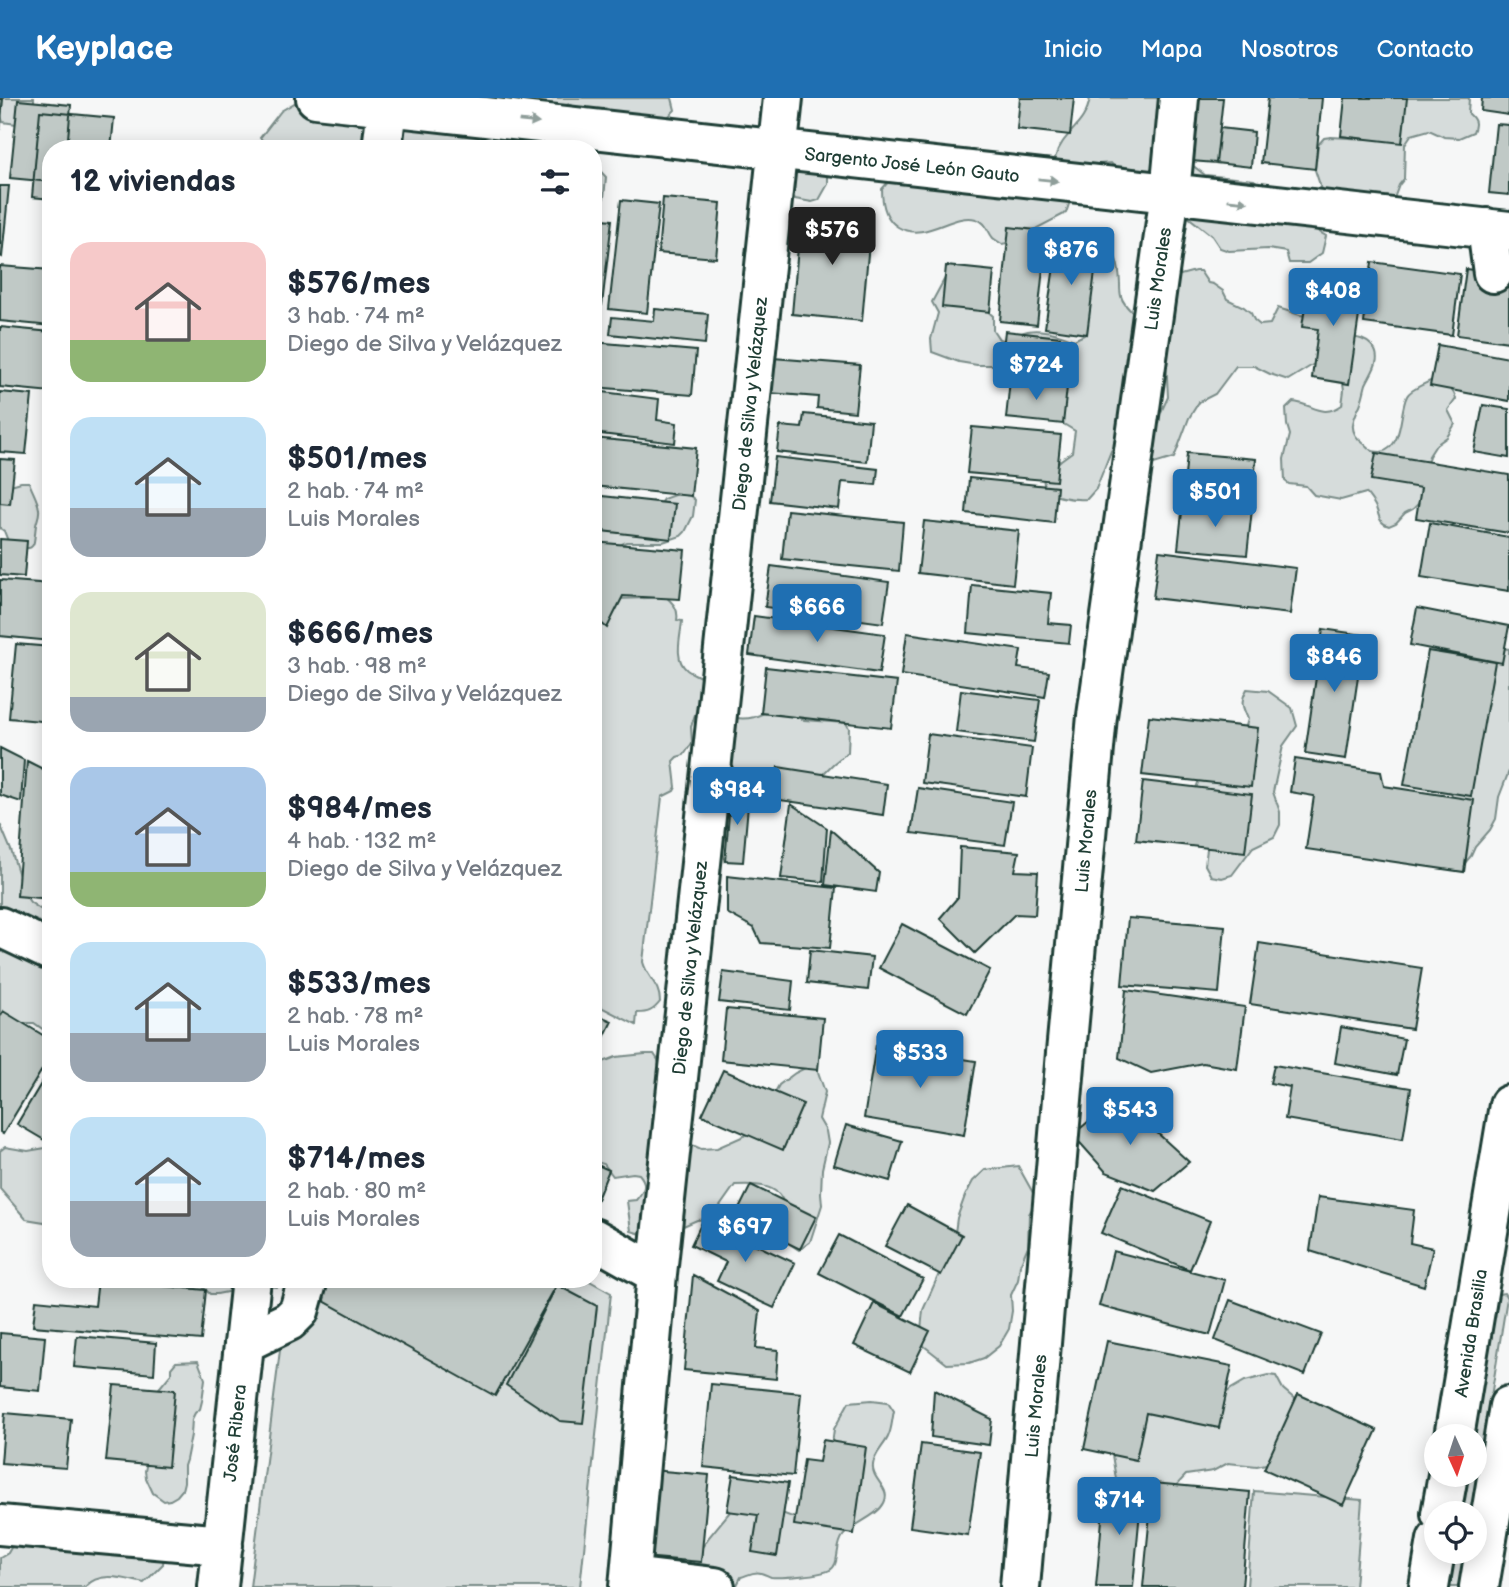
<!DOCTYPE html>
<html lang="es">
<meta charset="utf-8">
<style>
body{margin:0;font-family:"Balsamiq Sans",sans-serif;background:#f2f2f3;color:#1f2937;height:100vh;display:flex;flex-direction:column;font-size:26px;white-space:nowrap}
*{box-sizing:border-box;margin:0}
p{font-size:23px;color:#747a83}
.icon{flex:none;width:38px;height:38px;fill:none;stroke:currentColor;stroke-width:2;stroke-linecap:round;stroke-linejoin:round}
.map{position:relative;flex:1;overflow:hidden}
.details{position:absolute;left:42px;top:42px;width:560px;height:1148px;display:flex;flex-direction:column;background:#fff;border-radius:28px;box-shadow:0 4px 18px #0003}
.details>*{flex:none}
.needle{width:46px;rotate:177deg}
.fabs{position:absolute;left:1424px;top:1326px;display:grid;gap:14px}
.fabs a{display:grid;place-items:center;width:63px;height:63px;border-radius:50%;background:#fff;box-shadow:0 4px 18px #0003;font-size:35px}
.price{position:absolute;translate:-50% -60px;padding:0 16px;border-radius:7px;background:#1f6fb2;color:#fff;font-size:23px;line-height:46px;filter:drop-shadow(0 2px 4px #0008)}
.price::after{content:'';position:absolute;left:50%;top:42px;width:21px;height:16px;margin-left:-10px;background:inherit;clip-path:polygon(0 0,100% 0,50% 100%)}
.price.current{background:#222;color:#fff}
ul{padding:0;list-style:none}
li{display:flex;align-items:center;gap:21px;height:175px;padding:0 28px}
li span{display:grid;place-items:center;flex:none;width:196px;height:140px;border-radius:21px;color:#555}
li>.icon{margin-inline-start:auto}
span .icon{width:84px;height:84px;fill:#fffc;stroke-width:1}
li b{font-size:30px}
h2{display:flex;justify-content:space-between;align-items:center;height:84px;padding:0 28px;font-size:30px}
header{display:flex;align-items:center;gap:42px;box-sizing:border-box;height:98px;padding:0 35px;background:#1f6fb2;color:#fff}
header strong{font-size:33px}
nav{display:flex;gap:38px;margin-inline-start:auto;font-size:24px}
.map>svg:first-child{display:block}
</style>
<header>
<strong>Keyplace</strong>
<nav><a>Inicio</a><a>Mapa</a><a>Nosotros</a><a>Contacto</a></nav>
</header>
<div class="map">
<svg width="1509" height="1489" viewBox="0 0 1509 1489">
<rect width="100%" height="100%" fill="#f6f7f7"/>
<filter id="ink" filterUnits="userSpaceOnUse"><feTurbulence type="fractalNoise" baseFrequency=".0143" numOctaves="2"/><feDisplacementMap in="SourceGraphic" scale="14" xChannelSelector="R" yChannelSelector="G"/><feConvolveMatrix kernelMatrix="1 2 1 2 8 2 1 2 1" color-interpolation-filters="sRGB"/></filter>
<g filter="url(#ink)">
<path fill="#d6dcdb" stroke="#7a8c88" stroke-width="2" d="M0,0H34V5L16,26L3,24L0,14Z
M303,0H354L394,38L408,28L488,33L465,51H324L321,47L303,51H271L260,40L281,13Z
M523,0H672L675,12L660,27L621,17L605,10L595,16L577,12L569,6L551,12L523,10Z
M1090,0H1197L1187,63L1205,77L1254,82L1310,123L1316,132L1326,138L1322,155L1308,165H1289L1286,154L1268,151L1229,153L1220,150L1212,138L1187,118L1162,84L1118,73L1111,65L1074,68L1063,67L1055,60C1063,33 1085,30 1090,0Z
M1398,0H1469L1468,15C1475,21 1477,25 1473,34L1459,40L1444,39L1429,32L1411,37L1405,46L1404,81L1399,87L1380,138L1359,137L1329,124L1321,104L1320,87L1315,72L1318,47L1324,40L1331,39L1366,41L1379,35Z
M593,65L606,79L604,100L593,117Z
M785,66L828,71V86L819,102L812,104L795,101L789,90Z
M890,82L1071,100L1066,115L1037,130L1022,142L1002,146C1002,146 994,141 993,140C987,133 987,124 976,121C953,114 925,145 898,129C885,121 882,106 882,91Z
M1099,144C1117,156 1119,164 1120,186C1120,190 1120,194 1121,198C1123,208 1135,216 1142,224L1124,333L1111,353L1096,391L1087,401C1071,402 1059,400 1045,393L1043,379L1061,362L1072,354L1075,333L1057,322L1060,296L1055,282L1028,285L1017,280L995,267H977L959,264L932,254L931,241L938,215L932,204L945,180L964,186L983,209L993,218V232L999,241L1011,244C1024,224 1056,234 1074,242L1084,237L1087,224L1085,162L1090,150Z
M1195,173H1200L1208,185L1213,186L1223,193L1227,201L1244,209L1251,215L1254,222L1260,227L1270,226L1278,210L1300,217L1323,220L1319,263L1288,282L1270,276L1254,268H1236L1215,296L1199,304L1189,320L1174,360L1134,372L1168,299L1162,182Z
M1351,240C1358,239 1366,242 1371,247C1384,260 1372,273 1366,286C1364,293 1363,300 1360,307C1353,322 1347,333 1363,345C1366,347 1368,350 1371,352C1373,354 1379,354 1381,354C1404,349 1399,313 1407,298C1410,291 1427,285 1434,281C1445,287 1453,289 1456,301L1448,312L1455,326L1447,339L1436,347L1429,358L1421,385V400L1418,406L1413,411L1405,415L1396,425L1389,428C1378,424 1380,419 1376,410C1374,405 1369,399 1366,395L1341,402L1314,397L1306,388L1289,386L1285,383L1284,361L1290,337L1287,327L1286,311L1293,304C1313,306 1322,321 1342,307L1344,292L1341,271Z
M21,384H29C32,393 38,402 39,411C40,416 37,422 36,427C33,450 37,454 10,448L4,433L0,430V390Z
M677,396L689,397L695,402L693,418L685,434L681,438L663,444H626L620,447L593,451V423L657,410L663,401Z
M665,498C673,505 679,511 677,522L682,523C681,538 673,561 687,572C691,575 697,577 702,580L701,598L691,629L692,645L684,657L677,659L673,663L676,689L674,693L662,699L643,864C647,880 660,886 660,904C653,913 648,915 637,915L636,927L593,905V513L616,501L647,500Z
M1493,549L1509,551V673L1499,699L1496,721L1490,732L1475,749L1471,758L1464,766L1451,701L1454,684L1484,558Z
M1247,591L1268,593L1292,610L1297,628L1283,648L1273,694L1280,714V727L1274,739L1253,749L1232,777L1222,780L1211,778L1205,767L1208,743L1195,693L1199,682L1241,645L1248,621C1242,608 1240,604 1247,591Z
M776,609L804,622L846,625L849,630L848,654L833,666L816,683L777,692L765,686L759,675L740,673L724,668L728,619C750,623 758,619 776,609Z
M0,726L11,752L25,797L30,804L40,811H51V937L34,925H0Z
M645,956H654L658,962L662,975L688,1045L701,1051L717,1050L753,1034L779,987L795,975L809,968L817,971L825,994L819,1021L826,1033L828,1045L822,1071L821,1095L822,1107L810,1144L799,1152L785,1143C784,1131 786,1118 784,1107C780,1085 752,1086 735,1087L711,1121L697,1122L681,1129L679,1147L631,1133L627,1103L636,1102C644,1093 648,1086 639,1076L633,1075L613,1078L604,1066L593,1063V968L616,959Z
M5,1049L28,1053L51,1049V1129L44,1124L26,1121L0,1091V1053Z
M1018,1068L1037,1102L1029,1116L1028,1148L1020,1167L1018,1182L1011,1197L1012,1213L1009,1231L999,1248L984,1260L969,1265L947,1266L924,1248L921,1232L923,1212L954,1142L957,1120L965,1098L973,1083L985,1072Z
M199,1181H285L277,1189L262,1187L217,1196H210L201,1187Z
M289,1181H586L611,1195L580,1489H250Z
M1504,1195L1507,1200L1472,1416H1461L1467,1377H1475V1339H1474L1497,1199L1499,1196Z
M198,1263L205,1281L202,1303L200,1311L195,1315L192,1321L191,1337L186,1362L184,1368V1384L182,1392L177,1398L170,1402L164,1403L153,1395L146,1380L145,1373L150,1350L156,1294L171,1276V1270L176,1264Z
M1269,1277L1276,1278L1283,1291L1296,1302L1275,1364L1257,1368L1228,1365L1213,1373L1186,1377L1172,1392L1148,1389L1116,1381L1111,1351L1146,1314L1217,1302L1231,1291L1245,1283Z
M872,1302L888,1304L894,1313C892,1321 892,1331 888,1339C884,1348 874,1356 873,1367C871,1382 892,1390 884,1405C877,1419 853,1425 843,1438C835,1448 840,1467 830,1472C821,1477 782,1480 771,1479C768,1478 765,1476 761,1475C754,1473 748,1477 741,1479L736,1489H696L693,1463L709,1439L733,1410L763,1408L795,1420L808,1418L830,1361L834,1331L849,1304Z
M1254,1393L1362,1402L1355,1489H1247Z
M13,1446L164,1456L163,1466L144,1485C125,1481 100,1472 85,1489H0V1460L8,1455Z
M1454,1454H1466L1460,1489H1449Z"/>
<path fill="#c0c9c6" stroke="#1f3d34" stroke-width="2" d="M1020,0H1074L1070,37L1017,31Z
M1198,0H1223L1216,65L1191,63Z
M1268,0H1322L1315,71L1261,65Z
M1345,0H1407L1402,45L1341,38Z
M1482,0H1509V17L1481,13Z
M0,1H3L0,33Z
M18,2L71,7L67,51H51V84L10,80Z
M40,13L114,20L111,51H51V101L32,99Z
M1496,26L1509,27V97L1489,95Z
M1220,30L1254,34L1251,69L1216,65Z
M0,88H9L2,159L0,158Z
M663,100L721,105L716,160L658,155Z
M621,102L659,106L647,215L609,211Z
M801,116L871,122L862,223L792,216Z
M593,120L612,122L602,207L593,206Z
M1009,129L1036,132L1034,150L1045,151L1037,227L1000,223Z
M1059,134L1081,137L1079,156L1097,158L1087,236L1045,230Z
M1372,164L1460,176L1452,237L1364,225Z
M0,168L51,172V228L0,223Z
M946,168L994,173L990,214L942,209Z
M1466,171L1509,177V244L1457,237Z
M1309,182L1363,190L1349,286L1312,280L1318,231L1302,229Z
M655,211L708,216L705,246L610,236L612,219L654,223Z
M0,229L51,234V294L0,289Z
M1005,233L1060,239L1055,281L1000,275Z
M593,244L696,253L692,297L593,289Z
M1438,247L1509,260V303L1430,288Z
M773,260L860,267L855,314L817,310L818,299L769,295Z
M1010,282L1067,289L1063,326L1006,320Z
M595,293L659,301L657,322L677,325L675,345L593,335V309Z
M0,294L32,297L26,356L0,354Z
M1483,307L1509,311V360L1474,354Z
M804,316L871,323L867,364L777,354L780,328L802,330Z
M972,329L1061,337L1056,383L967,375Z
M593,340L696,350L691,398L593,388Z
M1187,355L1256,361L1252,407L1183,401Z
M1376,355L1509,377V435L1416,420L1421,390L1371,382Z
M775,359L878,371L876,387L842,384L839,411L770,403Z
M0,361L15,362L10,406L0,405Z
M969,380L1057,389L1054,425L966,415Z
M593,397L675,406L671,441L593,432Z
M1183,405L1252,411L1247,457L1178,451Z
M787,412L903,424L899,473L782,461Z
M924,423L1019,433L1013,486L918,475Z
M1430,425L1509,439V493L1421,479Z
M0,441L27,443L24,479L0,477Z
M593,444L685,452L680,501L623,498L607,530L593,518Z
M1159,453L1296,470L1290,516L1153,500Z
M771,468L889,484L883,525L765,509Z
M0,482L51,486V543L0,538Z
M972,487L1051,495L1048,525L1071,527L1069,545L968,535Z
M1417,510L1509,528L1502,565L1410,547Z
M754,518L885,536L879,575L749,557Z
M1323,531L1364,537L1346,661L1305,655Z
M907,535L1021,552L1018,570L1049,574L1045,599L901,577Z
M16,546L51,549V624L9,620Z
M1428,553L1495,564L1471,698L1404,687Z
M766,569L897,584L891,630L761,615Z
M961,592L1040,602L1034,644L956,634Z
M1149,618L1258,630L1251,689L1142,677Z
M928,636L1032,650L1026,699L922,685Z
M0,650L24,662L21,704L0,697Z
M1295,661L1381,674L1384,688L1474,702L1464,774L1306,751L1314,698L1290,694Z
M27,663L51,675V801L17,798Z
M778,669L887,686L883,717L773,701Z
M1143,683L1252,696L1245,754L1136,742Z
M918,690L1012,704L1005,747L911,735Z
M731,694L749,696L743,764L725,763Z
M791,706L827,730L823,784L781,780Z
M831,732L879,775L876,794L825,787Z
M960,749L1019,754L1015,773L1038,774L1035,817L1015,816L975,855L940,820L958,799Z
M727,778L836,790L830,850L761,845L754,830L727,815Z
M1128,820L1225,828L1219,895L1122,887Z
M902,826L990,872L967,916L879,870Z
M1259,845L1422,870L1412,931L1250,906Z
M810,852L872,859L868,892L807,885Z
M723,874L793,883L790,912L719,904Z
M1126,892L1245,909L1237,971L1203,965L1151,975L1119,960Z
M726,911L823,920L818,972L721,962Z
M3,913L51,942V957L3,1036L0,1034V919Z
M593,915L612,923L593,962Z
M1341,929L1404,941L1397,977L1335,965Z
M876,947L976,963L964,1037L864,1020Z
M1274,967L1411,990L1403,1041L1285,1021L1290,989L1270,985Z
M51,969V1046L17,1026Z
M723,972L803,1006L783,1052L702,1017Z
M1117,998L1189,1064L1155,1093L1106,1074L1073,1037Z
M846,1027L902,1043L890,1083L834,1067Z
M593,1065L609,1072L593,1111Z
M751,1087L816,1119L800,1151L735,1119Z
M1122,1087L1210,1123L1190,1172L1101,1135Z
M1318,1099L1414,1112L1410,1145L1433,1150L1424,1188L1310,1153Z
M907,1107L962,1137L941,1177L885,1148Z
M703,1122L795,1165L774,1210L717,1183L726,1164L691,1147Z
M839,1137L923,1181L903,1218L819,1175Z
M1113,1153L1225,1182L1210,1237L1099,1208Z
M693,1177L760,1213L756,1250L778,1252L776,1281L684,1272Z
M324,1181H560L495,1298L315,1198Z
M98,1182L206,1192L201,1242L33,1228L36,1202L95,1208Z
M557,1187L597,1208L583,1325L560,1323L506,1287Z
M1230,1202L1321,1236L1305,1277L1215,1242Z
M874,1205L930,1233L910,1274L854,1247Z
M0,1235L45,1239L40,1293L0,1289Z
M77,1238L156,1245L154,1276L74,1269Z
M1107,1243L1232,1268L1219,1330L1146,1315L1136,1362L1084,1351Z
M711,1286L801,1295L793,1378L703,1369Z
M114,1287L175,1292L168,1369L106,1363Z
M934,1292L992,1321L989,1347L931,1339Z
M1298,1296L1377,1332L1343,1407L1264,1371Z
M5,1315L71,1321L66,1370L1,1365Z
M823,1342L866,1349L854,1436L794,1427L804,1362L819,1364Z
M921,1346L980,1354L968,1437L910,1429Z
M651,1372L709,1377L701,1464L643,1459Z
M733,1377L788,1385L777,1458L752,1454L758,1417L727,1413Z
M1153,1385L1250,1394L1242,1489H1143Z
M1105,1388L1142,1391L1133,1489H1096Z"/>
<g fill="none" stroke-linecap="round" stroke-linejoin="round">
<g stroke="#1f3d34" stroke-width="44">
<path id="minor" d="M316,0L1509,133
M382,51L388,0
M1487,130L1493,175
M0,829L51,853
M593,1140L657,1176
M244,1245L289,1223L299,1213L308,1181
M0,1427L223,1447
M630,1479L715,1489
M218,1489L251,1181
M629,1489L657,1176L783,0
M1020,1489L1066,955L1097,618L1170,95L1179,0"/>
</g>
<g stroke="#1f3d34" stroke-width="44">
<path id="major" d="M1454,1339L1509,1007
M1441,1416L1448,1377
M1429,1489L1437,1442
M1479,1489L1509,1308"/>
</g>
<use href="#minor" stroke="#fff" stroke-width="38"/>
<use href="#major" stroke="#fff" stroke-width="38"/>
</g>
<defs><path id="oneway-solid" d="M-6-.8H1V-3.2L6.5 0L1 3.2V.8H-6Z" transform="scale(1.75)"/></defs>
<g fill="#8f9e9a">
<use href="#oneway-solid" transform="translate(529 24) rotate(6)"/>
<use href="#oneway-solid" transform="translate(1048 82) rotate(6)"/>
<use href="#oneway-solid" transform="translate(1238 103) rotate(6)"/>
</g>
</g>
<g text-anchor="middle" stroke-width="6" stroke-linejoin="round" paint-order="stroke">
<g font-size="18" fill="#1f3d34" stroke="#fff">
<text transform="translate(912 67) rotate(6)" y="6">Sargento José León Gauto</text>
<text transform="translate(1158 181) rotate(-82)" y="6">Luis Morales</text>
<text transform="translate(750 306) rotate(-84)" y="6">Diego de Silva y Velázquez</text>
<text transform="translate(1086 743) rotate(-85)" y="6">Luis Morales</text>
<text transform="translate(690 870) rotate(-84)" y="6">Diego de Silva y Velázquez</text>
<text transform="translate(1471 1235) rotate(-81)" y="6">Avenida Brasilia</text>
<text transform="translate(1036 1308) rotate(-85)" y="6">Luis Morales</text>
<text transform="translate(235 1335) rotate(-84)" y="6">José Ribera</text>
</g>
</g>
</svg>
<div class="fabs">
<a><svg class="needle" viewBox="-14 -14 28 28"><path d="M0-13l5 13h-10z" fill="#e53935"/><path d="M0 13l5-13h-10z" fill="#747a83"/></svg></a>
<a><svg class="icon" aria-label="locate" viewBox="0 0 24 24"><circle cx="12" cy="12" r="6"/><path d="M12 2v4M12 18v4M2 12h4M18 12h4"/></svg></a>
</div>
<b class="price current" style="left:832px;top:169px">$576</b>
<b class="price" style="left:1071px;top:189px">$876</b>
<b class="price" style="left:1333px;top:230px">$408</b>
<b class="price" style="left:1036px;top:304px">$724</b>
<b class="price" style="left:1215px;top:431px">$501</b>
<b class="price" style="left:817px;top:546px">$666</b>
<b class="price" style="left:1334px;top:596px">$846</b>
<b class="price" style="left:737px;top:729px">$984</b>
<b class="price" style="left:920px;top:992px">$533</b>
<b class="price" style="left:1130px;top:1049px">$543</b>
<b class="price" style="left:745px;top:1166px">$697</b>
<b class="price" style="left:1119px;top:1439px">$714</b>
<section class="details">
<h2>12 viviendas<svg class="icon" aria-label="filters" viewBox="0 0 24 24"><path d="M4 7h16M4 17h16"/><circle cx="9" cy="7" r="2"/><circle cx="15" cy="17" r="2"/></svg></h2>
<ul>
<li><span style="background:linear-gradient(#f6c9c9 70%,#8fb573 0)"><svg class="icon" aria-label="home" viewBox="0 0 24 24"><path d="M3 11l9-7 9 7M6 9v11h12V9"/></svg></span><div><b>$576/mes</b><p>3 hab. · 74 m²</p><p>Diego de Silva y Velázquez</p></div></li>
<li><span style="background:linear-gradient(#bfe0f5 65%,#9aa5b1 0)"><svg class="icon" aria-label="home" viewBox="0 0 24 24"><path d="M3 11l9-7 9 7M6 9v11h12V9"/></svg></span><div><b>$501/mes</b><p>2 hab. · 74 m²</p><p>Luis Morales</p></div></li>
<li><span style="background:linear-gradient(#dfe7d0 75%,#9aa5b1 0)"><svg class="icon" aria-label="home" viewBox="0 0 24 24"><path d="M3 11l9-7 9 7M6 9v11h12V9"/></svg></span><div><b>$666/mes</b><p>3 hab. · 98 m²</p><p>Diego de Silva y Velázquez</p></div></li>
<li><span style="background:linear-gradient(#a9c7e8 75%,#8fb573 0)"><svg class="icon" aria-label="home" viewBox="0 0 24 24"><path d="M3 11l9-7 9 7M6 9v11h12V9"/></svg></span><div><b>$984/mes</b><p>4 hab. · 132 m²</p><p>Diego de Silva y Velázquez</p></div></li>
<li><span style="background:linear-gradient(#bfe0f5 65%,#9aa5b1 0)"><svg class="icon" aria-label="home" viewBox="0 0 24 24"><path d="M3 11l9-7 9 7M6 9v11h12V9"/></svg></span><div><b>$533/mes</b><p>2 hab. · 78 m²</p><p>Luis Morales</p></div></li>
<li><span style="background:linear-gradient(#bfe0f5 60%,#9aa5b1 0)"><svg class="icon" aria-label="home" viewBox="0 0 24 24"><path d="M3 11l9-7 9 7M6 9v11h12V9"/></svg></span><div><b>$714/mes</b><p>2 hab. · 80 m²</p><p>Luis Morales</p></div></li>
</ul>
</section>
</div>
